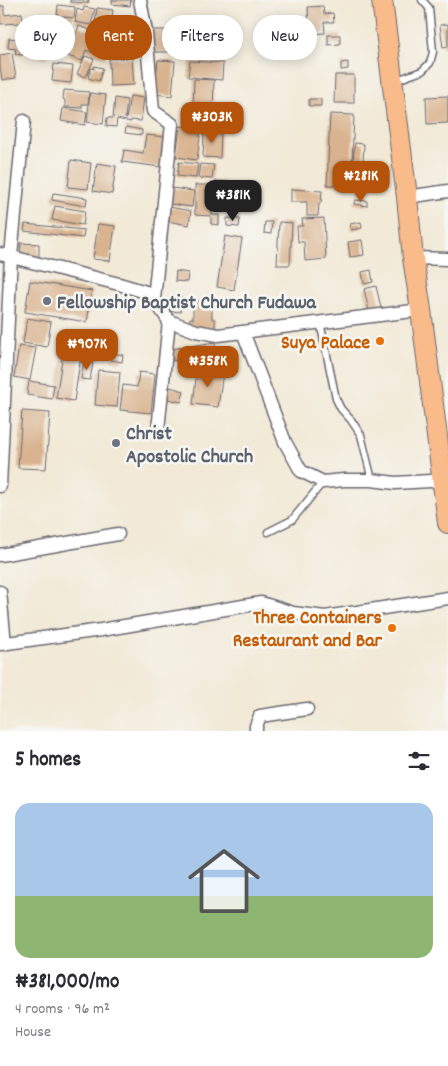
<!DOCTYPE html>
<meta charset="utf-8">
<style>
body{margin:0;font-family:Dekko,sans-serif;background:#f2f2f3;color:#2b2b33;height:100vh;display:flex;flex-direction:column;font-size:19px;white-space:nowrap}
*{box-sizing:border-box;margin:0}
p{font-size:16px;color:#7c7c81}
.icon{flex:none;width:28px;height:28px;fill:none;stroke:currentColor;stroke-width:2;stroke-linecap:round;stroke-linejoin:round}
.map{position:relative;height:731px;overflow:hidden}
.side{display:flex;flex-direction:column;background:#fff;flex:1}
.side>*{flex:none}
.guide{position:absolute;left:15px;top:15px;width:419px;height:45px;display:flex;gap:10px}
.price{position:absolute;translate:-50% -42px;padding:0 11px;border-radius:10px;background:#b45309;color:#fff;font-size:16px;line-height:32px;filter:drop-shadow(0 1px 2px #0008)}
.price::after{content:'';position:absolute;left:50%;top:30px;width:15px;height:11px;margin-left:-8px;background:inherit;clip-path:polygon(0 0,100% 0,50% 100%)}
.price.current{background:#222;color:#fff}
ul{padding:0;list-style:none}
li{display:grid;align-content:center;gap:10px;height:265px;padding:0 15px}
li span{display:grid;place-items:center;height:155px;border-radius:15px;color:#555}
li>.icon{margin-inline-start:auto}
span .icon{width:90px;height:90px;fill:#fffc;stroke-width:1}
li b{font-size:21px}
h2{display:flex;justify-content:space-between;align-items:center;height:60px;padding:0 15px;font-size:21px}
.tag{padding:0 18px;border-radius:22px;background:#fff;box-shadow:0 2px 12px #0003;font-size:18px;line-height:45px}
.tag.current{background:#b45309;color:#fff}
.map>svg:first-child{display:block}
</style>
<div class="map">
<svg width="448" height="731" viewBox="0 0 448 731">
<rect width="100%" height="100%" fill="#f6f6f2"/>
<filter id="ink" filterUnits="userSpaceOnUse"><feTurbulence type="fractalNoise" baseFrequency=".02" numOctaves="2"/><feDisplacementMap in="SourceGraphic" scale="10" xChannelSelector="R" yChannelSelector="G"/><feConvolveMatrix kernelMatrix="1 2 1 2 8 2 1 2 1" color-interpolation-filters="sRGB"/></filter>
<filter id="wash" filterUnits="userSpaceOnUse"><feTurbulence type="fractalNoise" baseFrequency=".0096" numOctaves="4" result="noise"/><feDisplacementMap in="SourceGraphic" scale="20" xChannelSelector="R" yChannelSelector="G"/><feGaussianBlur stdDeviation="1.12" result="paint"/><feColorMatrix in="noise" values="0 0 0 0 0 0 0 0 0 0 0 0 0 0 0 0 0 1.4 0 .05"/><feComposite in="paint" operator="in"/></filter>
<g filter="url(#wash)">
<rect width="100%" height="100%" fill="#f2e9d6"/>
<g id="blocks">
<path fill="#d9b38f" d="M70,0H89L88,3L70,2Z
M112,0H131L130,6L112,4Z
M58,5L75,7L74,18L57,16Z
M0,6H4V15L22,13L23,23L0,24Z
M323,6L324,14L333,13L334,22H324L325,33L309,34L308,7Z
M84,7L95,9L91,25L75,22L77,9L83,11Z
M97,8L113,10L110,32L94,31Z
M186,23L202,24L201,32L194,31L192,51L183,50Z
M448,24V47L443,48L440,25Z
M79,26L112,38L105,58L86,50L82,61L68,56Z
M204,27L217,32L213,40L209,38L205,49L213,52L211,59L194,52Z
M150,30H178V52H150Z
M59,31L73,37L66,53L52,48Z
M328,35H340V44L328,45Z
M30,36L50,40L46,59L26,55Z
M9,38L25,40L23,55L15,54L16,49L8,48Z
M12,53L16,78L2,80L0,67V55Z
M85,56L94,59L86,77L77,74Z
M132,58L134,85L110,86L109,59Z
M158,60L175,61L172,96L154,94Z
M190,61L223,63L222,80L188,77Z
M348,62V69L341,70V63Z
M54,64L73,66L71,83L52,81Z
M94,66L103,68L99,81L88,78L91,68L94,69Z
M335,75H354V103H334Z
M194,79L214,80L213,111L193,109Z
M64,90L89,92L88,104H82V108L65,107V100L63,99Z
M90,93L106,95L103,124L87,122Z
M130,96L144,98L141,121L131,120V122L117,119L116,127L106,126L107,118H113L115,98L127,100L125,118L126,119Z
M448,96V123L427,124L426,97Z
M309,99H321V106H309Z
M63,108L87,112L85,125L61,121Z
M330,114L354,115L351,186L327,185Z
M180,126L201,129L197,160L176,157Z
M126,127L142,130V135L125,133Z
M204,130L221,131L220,158L203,157Z
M146,135L165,137L161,167L122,162L124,150L143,153Z
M355,143L364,144L363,162L353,161Z
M71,160L91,163L88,189L68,187Z
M179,162L198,164L196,178L177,176Z
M97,163L116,166L112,194L93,191Z
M200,164L214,165L212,179L198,178Z
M216,181L227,182L226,191H215Z
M195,185H213V195H225L224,210L212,209V215H219V225L211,224V216L195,215Z
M172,188L194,191L192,207L170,204Z
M291,189L322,191L321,203H319L318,216H307V202H291Z
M53,193L87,198L86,206L52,200Z
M229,194H240L239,207L229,206Z
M355,200L367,201V206L354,204Z
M55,206L85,211L83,225L52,220Z
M169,207L191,211L189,225L167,221Z
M227,218L240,219L239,227L227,226Z
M324,218L326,259L305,261L304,242H298L297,226H303L302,219Z
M265,222H272L271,234L264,233Z
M279,222L292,223L290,265H277Z
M361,222L362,228L351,230L350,224Z
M25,224L84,230L83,238L24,231Z
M98,224L115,226L110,261L93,259Z
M225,236L242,239L234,290L217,287Z
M362,240L364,255L350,257L348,242Z
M21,243L39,244V259L20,258Z
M371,270L373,282L364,284L362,272Z
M176,271L188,273L187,282L175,281Z
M30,281L92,291L87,322L25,312Z
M376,286L381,308L369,311L364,289Z
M171,296L182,298L180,312L169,311Z
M193,301H212V319H215V328L189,327L190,318L193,319Z
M27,318L51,322L47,347L23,343Z
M215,342L217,354L173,361L171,349Z
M19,346L36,348L30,380L14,377Z
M86,352L101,354V359L85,357Z
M63,353L81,356L74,401L56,398Z
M112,353L123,355L122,362L111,360Z
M84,361L93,363L90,380L81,379Z
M98,370L120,372L117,407L95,405Z
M197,370L223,373L218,407L193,404Z
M139,372L155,374L151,413L120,410L123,385L137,387Z
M29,381L54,385L52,399L27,395Z
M170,387L184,391L181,402L168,399Z
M22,411L50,413L46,469L18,468Z"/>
</g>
</g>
<g filter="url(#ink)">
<use href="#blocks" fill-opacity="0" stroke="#6b6871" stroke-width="1"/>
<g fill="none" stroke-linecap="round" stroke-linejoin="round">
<g stroke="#6b6871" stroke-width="9">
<path id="lane" d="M394,81L422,71L430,63L433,52L429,8L422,0
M320,322L336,399L341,409L351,420L361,435L372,480
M268,532L292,520L323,482"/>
</g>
<g stroke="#6b6871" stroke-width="15">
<path id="street" d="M140,0L146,32L153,111L172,124L154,299
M407,197L448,191
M0,254L119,284L146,292L154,299L169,321L196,331L218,335L421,310
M413,258L448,259
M243,332L285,442L301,471L323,482L344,480H372L395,483L448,480
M158,430L169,321
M0,486L11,256L24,121
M0,555L118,534
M0,592L5,644
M0,644L101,630L261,603L293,613L325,617L448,598
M256,731V726L260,716L307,709"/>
</g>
<g stroke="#6b6871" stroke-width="22">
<path id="primary" d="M382,0L407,197L413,258L421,310L448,523"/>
</g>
<use href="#lane" stroke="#fff" stroke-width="6"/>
<use href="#street" stroke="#fff" stroke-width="12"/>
<use href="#primary" stroke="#fabb8b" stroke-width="20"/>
</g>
</g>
<g fill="#6b7280" stroke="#f6f6f2" stroke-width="2">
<circle cx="47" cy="301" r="5"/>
<circle cx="116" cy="443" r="5"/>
</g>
<g fill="#e8710a" stroke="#f6f6f2" stroke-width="2">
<circle cx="380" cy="341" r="5"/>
<circle cx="392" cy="628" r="5"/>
</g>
<g text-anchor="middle" stroke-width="5" stroke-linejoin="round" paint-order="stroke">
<g font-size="20" font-weight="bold" fill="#5b616d" stroke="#f6f6f2" text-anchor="start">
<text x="57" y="308">Fellowship Baptist Church Fudawa</text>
<text x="126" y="439">Christ<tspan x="126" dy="23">Apostolic Church</tspan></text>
</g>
<g font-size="20" font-weight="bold" fill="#c56008" stroke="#f6f6f2" text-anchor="end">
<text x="370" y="348">Suya Palace</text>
<text x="382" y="623">Three Containers<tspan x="382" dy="23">Restaurant and Bar</tspan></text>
</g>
</g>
</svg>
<b class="price" style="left:212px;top:144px">₦303K</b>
<b class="price" style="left:361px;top:203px">₦281K</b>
<b class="price current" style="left:233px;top:222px">₦381K</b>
<b class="price" style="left:87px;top:371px">₦907K</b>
<b class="price" style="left:208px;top:388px">₦358K</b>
<div class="guide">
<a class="tag">Buy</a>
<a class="tag current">Rent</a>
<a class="tag">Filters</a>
<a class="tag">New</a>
</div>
</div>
<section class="side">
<h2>5 homes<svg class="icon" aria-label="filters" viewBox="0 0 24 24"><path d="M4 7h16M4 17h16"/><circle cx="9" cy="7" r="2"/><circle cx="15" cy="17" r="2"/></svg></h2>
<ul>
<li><span style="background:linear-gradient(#a9c7e8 60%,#8fb573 0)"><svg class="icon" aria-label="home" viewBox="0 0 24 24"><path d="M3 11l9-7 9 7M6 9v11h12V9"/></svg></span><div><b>₦381,000/mo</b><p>4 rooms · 96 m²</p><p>House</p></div></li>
</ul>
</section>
